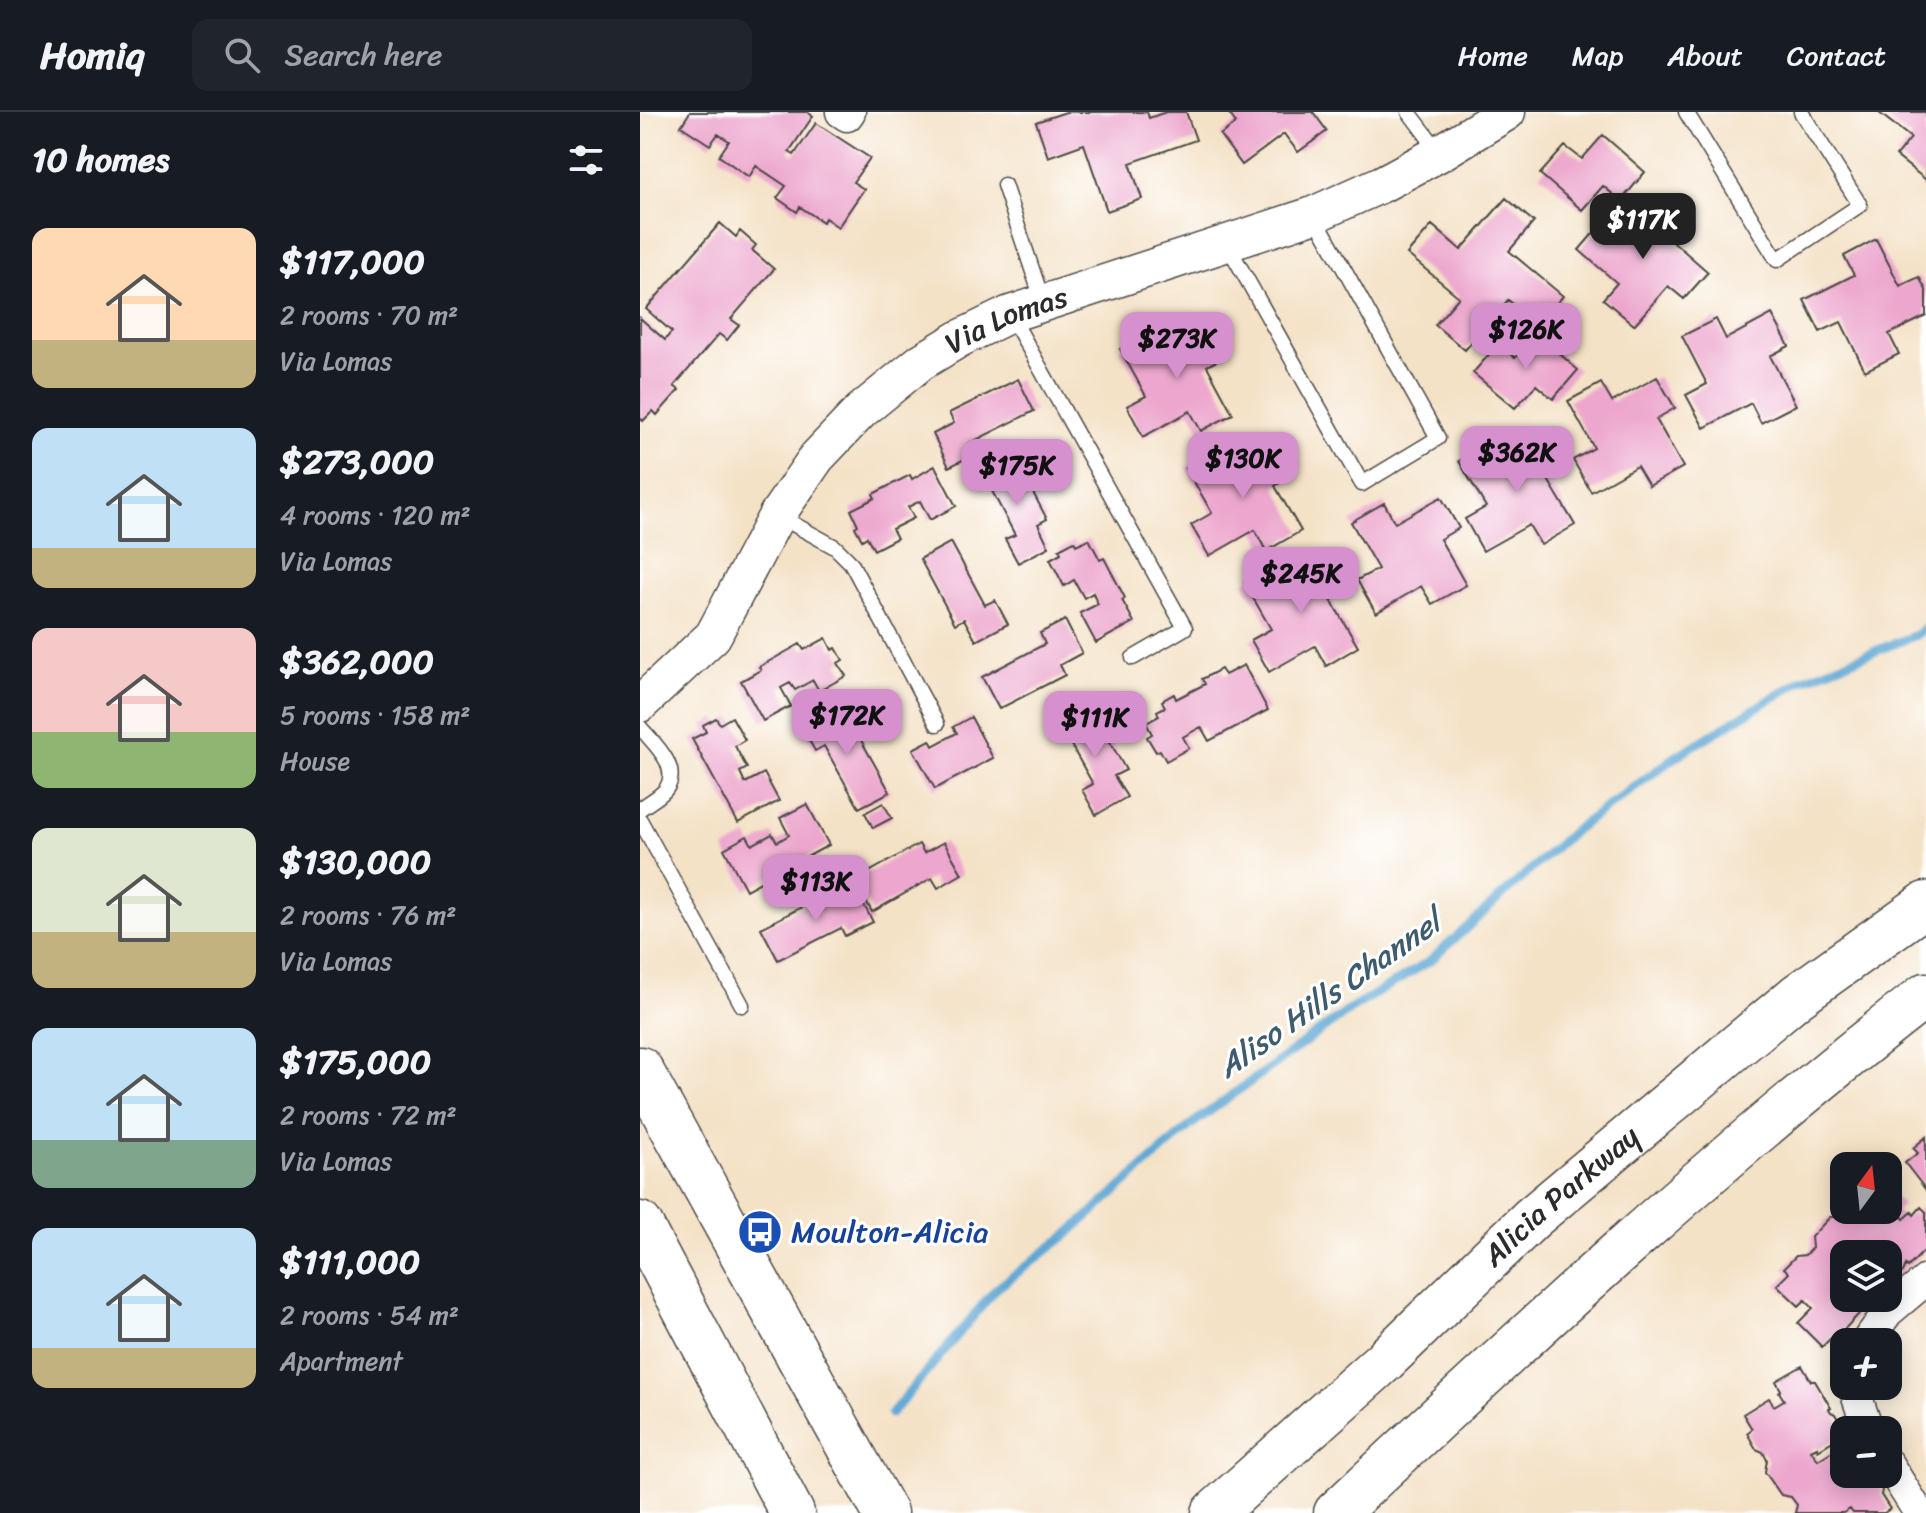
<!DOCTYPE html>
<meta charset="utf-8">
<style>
body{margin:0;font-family:Sriracha,sans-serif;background:#20242c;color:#f1f3f6;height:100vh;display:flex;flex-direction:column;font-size:30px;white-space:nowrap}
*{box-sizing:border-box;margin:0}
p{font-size:26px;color:#9ea1a6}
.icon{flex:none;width:44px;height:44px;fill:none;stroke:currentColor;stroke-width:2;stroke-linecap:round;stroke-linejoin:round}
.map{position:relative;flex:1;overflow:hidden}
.sheet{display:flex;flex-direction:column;background:#171b24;width:640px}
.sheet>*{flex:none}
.needle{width:52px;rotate:15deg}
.buttons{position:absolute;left:1190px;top:1040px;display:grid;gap:16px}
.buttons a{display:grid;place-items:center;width:72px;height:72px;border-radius:16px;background:#171b24;box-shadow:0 4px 20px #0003;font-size:40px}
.price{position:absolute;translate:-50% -68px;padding:0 18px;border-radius:16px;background:#d690ce;color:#111;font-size:26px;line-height:52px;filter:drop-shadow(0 2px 4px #0008)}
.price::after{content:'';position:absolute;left:50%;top:48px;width:24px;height:18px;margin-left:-12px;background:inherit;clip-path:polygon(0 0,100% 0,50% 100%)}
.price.active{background:#222;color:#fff}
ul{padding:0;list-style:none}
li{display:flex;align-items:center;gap:24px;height:200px;padding:0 32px}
li span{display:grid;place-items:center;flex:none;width:224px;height:160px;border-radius:16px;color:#555}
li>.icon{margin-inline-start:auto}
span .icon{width:96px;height:96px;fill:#fffc;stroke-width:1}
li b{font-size:34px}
h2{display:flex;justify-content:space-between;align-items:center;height:96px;padding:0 32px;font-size:34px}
header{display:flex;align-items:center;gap:48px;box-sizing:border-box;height:112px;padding:0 40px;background:#171b24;border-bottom:2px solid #363941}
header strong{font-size:38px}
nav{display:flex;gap:44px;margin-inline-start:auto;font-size:28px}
.search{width:560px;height:72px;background:#20242c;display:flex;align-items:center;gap:20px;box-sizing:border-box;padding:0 28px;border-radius:16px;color:#9ea1a6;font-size:30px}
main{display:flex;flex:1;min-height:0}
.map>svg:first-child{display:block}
</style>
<header>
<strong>Homiq</strong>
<div class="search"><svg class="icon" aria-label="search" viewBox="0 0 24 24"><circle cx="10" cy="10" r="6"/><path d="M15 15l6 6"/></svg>Search here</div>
<nav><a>Home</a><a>Map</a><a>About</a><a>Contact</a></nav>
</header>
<main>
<section class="sheet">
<h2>10 homes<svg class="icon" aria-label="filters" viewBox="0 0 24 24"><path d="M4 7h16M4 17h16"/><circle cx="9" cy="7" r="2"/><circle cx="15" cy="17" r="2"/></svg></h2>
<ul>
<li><span style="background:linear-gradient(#ffd9b3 70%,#c2b280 0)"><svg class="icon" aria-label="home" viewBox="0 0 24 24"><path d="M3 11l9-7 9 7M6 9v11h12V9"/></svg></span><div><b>$117,000</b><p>2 rooms · 70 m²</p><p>Via Lomas</p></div></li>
<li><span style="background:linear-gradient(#bfe0f5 75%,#c2b280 0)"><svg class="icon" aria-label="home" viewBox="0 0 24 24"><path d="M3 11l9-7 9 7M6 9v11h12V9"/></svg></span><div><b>$273,000</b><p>4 rooms · 120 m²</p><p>Via Lomas</p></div></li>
<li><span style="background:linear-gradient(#f6c9c9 65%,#8fb573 0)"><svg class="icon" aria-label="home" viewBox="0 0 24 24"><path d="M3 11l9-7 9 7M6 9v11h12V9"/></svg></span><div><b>$362,000</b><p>5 rooms · 158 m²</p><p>House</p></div></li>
<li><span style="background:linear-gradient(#dfe7d0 65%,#c2b280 0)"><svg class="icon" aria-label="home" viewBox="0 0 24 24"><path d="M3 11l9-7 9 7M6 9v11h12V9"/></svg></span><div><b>$130,000</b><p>2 rooms · 76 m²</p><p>Via Lomas</p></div></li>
<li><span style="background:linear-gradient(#bfe0f5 70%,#7fa58c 0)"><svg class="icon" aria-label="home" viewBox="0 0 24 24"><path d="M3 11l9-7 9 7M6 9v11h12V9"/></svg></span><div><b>$175,000</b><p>2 rooms · 72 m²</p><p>Via Lomas</p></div></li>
<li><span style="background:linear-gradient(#bfe0f5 75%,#c2b280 0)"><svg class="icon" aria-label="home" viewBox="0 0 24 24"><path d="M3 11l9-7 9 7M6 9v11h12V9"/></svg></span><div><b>$111,000</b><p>2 rooms · 54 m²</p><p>Apartment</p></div></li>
</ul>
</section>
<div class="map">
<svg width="1286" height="1401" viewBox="0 0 1286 1401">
<rect width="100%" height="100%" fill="#fff"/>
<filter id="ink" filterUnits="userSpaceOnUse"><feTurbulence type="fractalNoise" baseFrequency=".0125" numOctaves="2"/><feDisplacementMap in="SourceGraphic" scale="16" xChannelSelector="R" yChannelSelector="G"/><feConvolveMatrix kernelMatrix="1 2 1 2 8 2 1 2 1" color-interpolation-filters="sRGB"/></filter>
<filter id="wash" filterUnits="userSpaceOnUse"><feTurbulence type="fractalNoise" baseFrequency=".006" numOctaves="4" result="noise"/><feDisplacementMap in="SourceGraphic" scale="32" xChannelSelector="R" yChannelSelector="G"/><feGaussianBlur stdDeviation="1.8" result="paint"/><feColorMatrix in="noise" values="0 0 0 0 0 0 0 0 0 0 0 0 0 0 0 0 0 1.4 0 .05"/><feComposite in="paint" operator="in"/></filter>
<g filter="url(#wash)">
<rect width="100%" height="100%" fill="#f4e2c7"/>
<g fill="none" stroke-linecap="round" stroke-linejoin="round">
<path stroke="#5ba6d3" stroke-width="9" d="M251,1302L356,1177L427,1123L552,1012L709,898L790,849L931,721L1038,643L1162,568L1276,523L1286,515"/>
</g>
<g id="blocks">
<path fill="#eda7ce" d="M50,0H167L173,4L149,40L154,43L176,11L230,46L213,70L224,77L198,115L185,106L183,110L160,95L157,100L137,86L146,74L116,54L109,65L79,44L89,29L78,22L70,33L41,14Z
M426,0H507L509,6L526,0H546L556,28L490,51L502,87L467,99L444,32L408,45L396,10Z
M588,0H673L687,19L658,40L644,22L602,53L580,23L596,11Z
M1238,0H1286V68L1256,44L1271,26Z
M963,23L1005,60L981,89L963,74L942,98L900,62L925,34L942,47Z
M1015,85L1042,109L1028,125L1068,160L1044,187L1028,174L994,213L963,187L977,171L939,138L963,110L980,124Z
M866,86L894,110L869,139L923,184L898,213L868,188L825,238L795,213L819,185L767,142L792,113L821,138Z
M80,111L96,125L100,119L116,133L112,138L134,157L91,207L99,213L87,228L79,222L34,274L39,278L17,303L13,299L3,309L0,306V206L25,228L29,223L32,220L6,197Z
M1236,127L1260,174L1279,165L1286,178V204L1249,222L1259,242L1225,259L1201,210L1180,220L1164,188L1214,163L1204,144Z
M1132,202L1149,234L1130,244L1156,293L1121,311L1111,291L1064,316L1046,283L1067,272L1042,224L1076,207L1086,227Z
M569,211L586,244L567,254L593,302L561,319L550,299L503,325L487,294L506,284L480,237L513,220L523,236Z
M896,221L938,258L913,287L896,273L875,296L833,261L858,232L875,246Z
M1017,265L1035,296L1016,307L1043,355L1009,374L997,354L951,380L933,348L954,336L928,289L961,271L972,290Z
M378,267L394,299L328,332L333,343L309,355L293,322L314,311L309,301Z
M908,324L927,355L907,366L935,413L901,433L889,413L843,439L825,407L846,395L819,349L852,330L863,349Z
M635,331L654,362L635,374L661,419L626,439L615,418L569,444L551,413L572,401L546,356L579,337L590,357Z
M372,341L407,407L398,412L409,435L378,451L365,427L375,423L341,358Z
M295,354L316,394L290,408L280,389L268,395L274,406L252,417L257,426L234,438L227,425L222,428L215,415L218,413L211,398L235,386L233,382L270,363L272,367Z
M801,385L819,416L800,427L826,473L792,492L781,474L736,501L717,468L738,457L711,410L744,391L755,411Z
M449,427L460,448L464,446L485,486L482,488L494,510L456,531L440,501L458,492L453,481L444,486L434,468L424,474L410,447L421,441L419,437L434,429L436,433Z
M311,430L345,493L355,488L368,512L336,529L324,507L315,512L280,447Z
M692,446L710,477L691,488L718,535L686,554L675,534L629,560L611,528L631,517L604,470L635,452L647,472Z
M425,508L442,541L420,553L425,563L359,597L342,565L405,532L400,521Z
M186,526L192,538L196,536L203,548L198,551L206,564L179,579L173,568L155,578L150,571L141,576L151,594L123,609L101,569L121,558L119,555L160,532L164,538Z
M604,553L628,598L569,629L561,615L543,625L549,636L526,649L520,638L516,640L507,625L512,622L506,611L519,604L517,599L525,595L522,589L534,582L536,587L565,572L562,567L581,557L585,563Z
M449,593L486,658L474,664L487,685L456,703L442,678L453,672L418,610Z
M193,597L204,616L212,612L250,680L219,696L184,634L175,639L161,614Z
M92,605L105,628L95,634L107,656L100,660L105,671L124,661L139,689L98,711L52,627L66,620L63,613L76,606L80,612Z
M331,605L353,646L295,677L273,637L290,628L293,634L317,621L313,615Z
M243,691L252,706L233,716L225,701Z
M167,692L189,733L106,778L84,737L107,724L112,733L132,722L137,730L149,723L140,706Z
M304,730L322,762L298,776L292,766L232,800L215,768L279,732L284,741Z
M217,780L233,810L205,824L201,816L138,848L121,816L189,781L194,791Z
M1286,1025V1078L1265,1051L1278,1041L1273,1036Z
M1248,1077L1263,1093L1257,1099L1264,1107L1272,1100L1274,1103L1281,1095L1286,1100V1137L1268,1155L1266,1153L1263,1160L1256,1166H1252L1248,1170V1142H1204V1186H1234L1199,1223H1194L1182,1235L1158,1211L1173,1196L1165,1188L1159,1194L1137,1173L1149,1161L1144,1156L1156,1144L1165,1143L1172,1136L1171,1125L1190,1105H1202L1210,1098H1248Z
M1162,1254L1171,1269H1175L1191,1296L1189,1297L1191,1300L1195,1302L1199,1309L1198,1314L1204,1322L1178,1338L1177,1335L1171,1338L1178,1348L1204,1332V1362H1230L1242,1378L1241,1383L1250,1397L1244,1401H1213L1210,1397L1203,1401H1155L1157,1393L1151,1385L1141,1383L1125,1360L1127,1348L1123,1340L1116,1337L1107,1321L1112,1317L1103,1302L1129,1286L1134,1294L1144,1288L1139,1280L1141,1278L1136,1269Z"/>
</g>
</g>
<g filter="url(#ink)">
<use href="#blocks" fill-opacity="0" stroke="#494642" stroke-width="2"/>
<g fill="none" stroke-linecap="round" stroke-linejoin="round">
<g stroke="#494642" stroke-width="17">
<path id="service" d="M769,0L799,40
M1046,0L1137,148L1220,93L1161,0
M364,73L403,190
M587,132L722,372L798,326L674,103
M370,202L545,516L493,546
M137,403L195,435L211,451L297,612
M0,615C12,630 42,655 26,677C21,684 8,691 0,697
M0,708L102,893"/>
</g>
<g stroke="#494642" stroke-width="33">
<path id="minor" d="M201,0L207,4L210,0
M1226,1230L1248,1200L1286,1168
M1216,1274L1215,1279L1228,1318
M1248,1352L1279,1401"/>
</g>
<g stroke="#494642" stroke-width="39">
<g id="tertiary">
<path id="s1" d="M0,592L73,524L137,403L177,345L221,299L281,250L319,227L370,202L673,103L742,72L800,41L867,0"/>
</g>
</g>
<g stroke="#494642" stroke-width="47">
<g id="primary">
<path d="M0,957L245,1401"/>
<path d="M0,1112L152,1401"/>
<path id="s2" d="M574,1401L745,1248L892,1106L1157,884L1286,792"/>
<path d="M696,1401C887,1222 1079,1043 1286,883"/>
</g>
</g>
<use href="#service" stroke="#fff" stroke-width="14"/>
<use href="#minor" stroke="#fff" stroke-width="30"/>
<use href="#tertiary" stroke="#fff" stroke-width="36"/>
<use href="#primary" stroke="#fff" stroke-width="44"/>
</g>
</g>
<defs>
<g id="bus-disc" transform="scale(2.3)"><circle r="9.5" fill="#1a4fb4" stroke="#fff"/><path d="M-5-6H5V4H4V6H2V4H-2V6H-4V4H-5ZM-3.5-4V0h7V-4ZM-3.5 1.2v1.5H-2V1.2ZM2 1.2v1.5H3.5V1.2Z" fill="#fff"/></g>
</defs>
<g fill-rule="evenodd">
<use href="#bus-disc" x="120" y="1120"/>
</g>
<g text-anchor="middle" stroke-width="6" stroke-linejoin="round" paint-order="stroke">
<g font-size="30" fill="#2b2b2b" stroke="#fff">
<text dy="10" stroke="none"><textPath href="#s1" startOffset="544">Via Lomas</textPath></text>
<text dy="10" stroke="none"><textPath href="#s2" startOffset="470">Alicia Parkway</textPath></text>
</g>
<g font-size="30" fill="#164399" stroke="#fff" text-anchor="start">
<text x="151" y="1130">Moulton-Alicia</text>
</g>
<g font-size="32" font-style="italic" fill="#3e5c6e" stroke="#fff">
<text transform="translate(689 882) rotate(-35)" y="11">Aliso Hills Channel</text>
</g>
</g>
</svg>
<div class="buttons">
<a><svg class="needle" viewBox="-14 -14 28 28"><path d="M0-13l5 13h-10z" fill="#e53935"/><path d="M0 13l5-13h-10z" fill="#9ea1a6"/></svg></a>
<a><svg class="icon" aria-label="layers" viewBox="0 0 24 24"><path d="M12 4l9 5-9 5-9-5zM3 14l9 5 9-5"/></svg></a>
<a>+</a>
<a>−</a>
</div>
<b class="price active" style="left:1003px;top:149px">$117K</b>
<b class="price" style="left:886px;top:259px">$126K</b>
<b class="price" style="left:537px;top:268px">$273K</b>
<b class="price" style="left:877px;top:382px">$362K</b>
<b class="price" style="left:603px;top:388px">$130K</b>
<b class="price" style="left:377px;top:395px">$175K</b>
<b class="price" style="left:661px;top:503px">$245K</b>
<b class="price" style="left:207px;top:645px">$172K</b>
<b class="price" style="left:455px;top:647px">$111K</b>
<b class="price" style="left:176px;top:811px">$113K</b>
</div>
</main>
